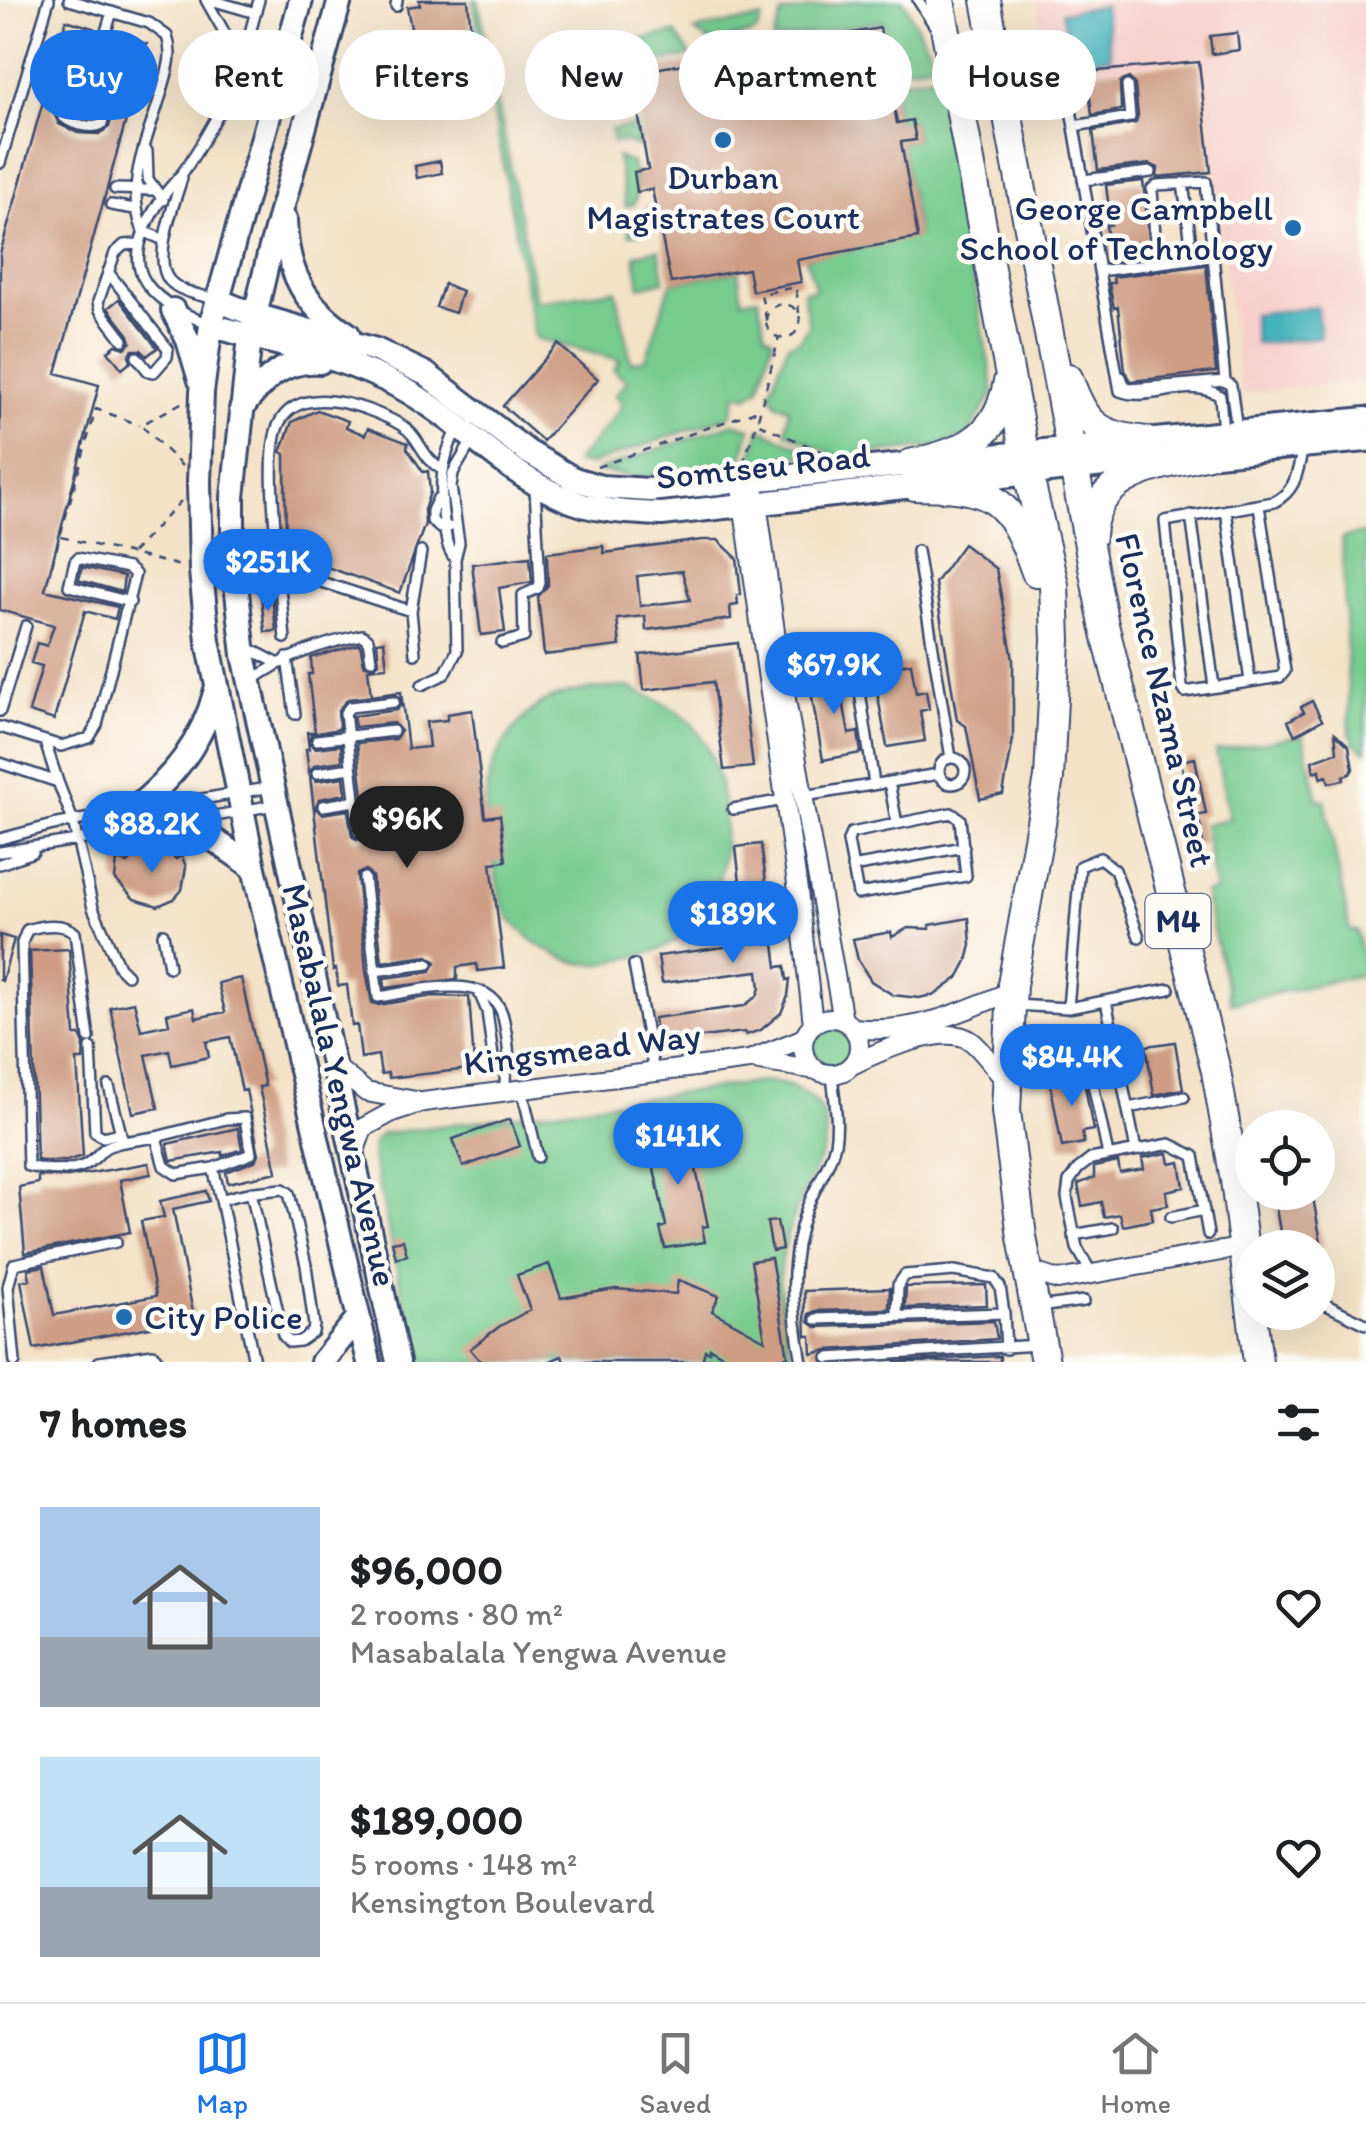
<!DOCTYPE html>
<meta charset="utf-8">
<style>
body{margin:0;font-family:Itim,sans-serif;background:#f2f2f2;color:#202124;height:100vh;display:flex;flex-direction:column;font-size:38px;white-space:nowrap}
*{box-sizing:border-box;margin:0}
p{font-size:32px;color:#757577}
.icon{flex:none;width:55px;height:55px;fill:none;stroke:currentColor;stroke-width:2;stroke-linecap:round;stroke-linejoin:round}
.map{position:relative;height:1362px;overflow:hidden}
.panel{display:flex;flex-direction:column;background:#fff;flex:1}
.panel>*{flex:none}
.top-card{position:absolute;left:30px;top:30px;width:1308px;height:90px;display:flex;gap:20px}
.buttons{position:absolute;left:1235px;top:1110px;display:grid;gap:20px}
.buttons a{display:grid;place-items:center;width:100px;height:100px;border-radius:50%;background:#fff;box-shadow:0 10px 40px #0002;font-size:50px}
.price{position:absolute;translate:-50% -85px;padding:0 22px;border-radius:35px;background:#1a73e8;color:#fff;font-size:32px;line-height:65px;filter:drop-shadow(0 2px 5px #0008)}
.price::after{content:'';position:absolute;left:50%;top:60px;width:30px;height:22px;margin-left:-15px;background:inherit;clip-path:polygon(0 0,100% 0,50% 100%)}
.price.on{background:#222;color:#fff}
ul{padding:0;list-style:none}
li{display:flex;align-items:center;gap:30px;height:250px;padding:0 40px}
li span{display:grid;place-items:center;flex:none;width:280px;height:200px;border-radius:0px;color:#555}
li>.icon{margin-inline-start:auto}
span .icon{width:120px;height:120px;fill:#fffc;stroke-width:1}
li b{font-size:42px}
h2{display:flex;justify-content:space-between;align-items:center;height:120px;padding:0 40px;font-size:42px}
.pill{padding:0 35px;border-radius:45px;background:#fff;box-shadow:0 10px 40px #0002;font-size:35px;line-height:90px}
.pill.on{background:#1a73e8;color:#fff}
.tab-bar{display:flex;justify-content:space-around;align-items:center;height:140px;border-top:2px solid #e0e0e0;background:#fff;font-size:28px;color:#757577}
.tab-bar a{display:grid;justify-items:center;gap:5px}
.tab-bar .on{color:#1a73e8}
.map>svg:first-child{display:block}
</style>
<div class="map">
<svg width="1366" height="1362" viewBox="0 0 1366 1362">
<rect width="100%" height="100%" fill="#fdfcf7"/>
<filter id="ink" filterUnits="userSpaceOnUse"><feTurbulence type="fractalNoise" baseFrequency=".01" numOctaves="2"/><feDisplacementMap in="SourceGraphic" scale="20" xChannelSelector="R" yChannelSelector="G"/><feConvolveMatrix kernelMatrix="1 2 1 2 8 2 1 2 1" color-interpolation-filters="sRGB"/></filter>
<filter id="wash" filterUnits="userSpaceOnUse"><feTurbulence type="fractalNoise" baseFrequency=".0048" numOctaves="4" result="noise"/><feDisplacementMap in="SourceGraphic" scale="40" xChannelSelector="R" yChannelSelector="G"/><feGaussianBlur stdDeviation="2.25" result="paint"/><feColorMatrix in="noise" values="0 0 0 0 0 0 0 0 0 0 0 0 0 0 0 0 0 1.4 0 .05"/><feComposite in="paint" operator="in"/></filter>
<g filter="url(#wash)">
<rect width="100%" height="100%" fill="#f3e2c7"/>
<path fill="#f7d0cc" d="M1036,0H1366V380L1241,394L1200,58L1050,76Z"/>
<path fill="#77cb8f" stroke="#497d76" stroke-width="2.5" d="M473,0H478L536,301L616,290L631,362L646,359L671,283L738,271L742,300L758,297L765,333L773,339L759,389L747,396L737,393L731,415L589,465L576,462L620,410L621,401L615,395L627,381L614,370L620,360L535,338Z
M858,0H903L932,55L934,66L930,64L893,70L883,21L773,41L782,14Z
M762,18L757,31L752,34L710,42L695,32H699V29Z
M675,33L691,56L627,68L634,109L614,113L612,109L607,110L597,57L604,47Z
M936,75L994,392L967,436L940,446L839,457L786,432L789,408L777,404L770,392L788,344L798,341L809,326L803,291L816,289L806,258L918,237L901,143L916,139L912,121L897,123L893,86L899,80Z
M635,126L640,148L626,142H613L611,130Z
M617,157L632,163L637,192L634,204L626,207Z
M649,208L655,230L630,235L628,224L642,218Z
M659,249L664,281L640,287L635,255Z
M733,423L751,428L741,462L730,469L638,478L596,471Z
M760,429L818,454L753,461L751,458Z
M1366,533V752L1355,743L1350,733L1342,538Z
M628,687C649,697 678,707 693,725C730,770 737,870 701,917C680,944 655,954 623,959C614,961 603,965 593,964C560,964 515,935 503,904C496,888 496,869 492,852C482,800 482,767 518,725C527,714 539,703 553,698C576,689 604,688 628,687Z
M1303,735L1318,800H1325L1350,931H1357L1365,974L1231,1003L1204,893L1215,891L1204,824L1229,819L1216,751Z
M814 1048a19 19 0 1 1 38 0a19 19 0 1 1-38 0Z
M761,1082C798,1082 835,1103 824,1147C819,1164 809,1179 802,1196C792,1218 783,1246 780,1270C777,1299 788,1333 793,1362H417L373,1159V1143L381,1134Z"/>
<path fill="#42b2bb" stroke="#2e708c" stroke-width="2.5" d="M1104,6L1111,57L1069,62L1062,12Z
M1317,307L1320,337L1255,344L1252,314Z"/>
<g id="blocks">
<path fill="#ce9d84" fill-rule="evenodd" d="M419,0H468L472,42L425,56L421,36L413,38L407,7L420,5Z
M66,20L93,28L75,42L53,112L59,124L78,133L99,134L109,127L131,51L122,36L147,44L56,373L99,385L45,590L118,607L115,619L85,611L54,720L29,712L42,666L31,663L37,643L47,646L54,625L0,610V254Z
M880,28L897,123L912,120L916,140L901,142L918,238L797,260L801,282L752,291L748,269L671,283L652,189L637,192L634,172L648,169L631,73L724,57L721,41L740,38L743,53Z
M1237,33L1239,50L1212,54L1210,36Z
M95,45L114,51L95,118H87L70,112L90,49Z
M1199,62L1211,172L1157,177L1158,168L1150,164L1098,170L1093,131L1136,123L1138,116L1135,85L1129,78L1120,82L1121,110L1092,115L1087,72Z
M440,161L442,173L417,178L415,166Z
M1143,181L1151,256L1111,261L1106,225H1111L1106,185Z
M1206,265L1216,372L1131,381L1125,370L1118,307L1114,308L1109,283H1114L1113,277Z
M444,284L462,291L455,313L436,307Z
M119,299L157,348L147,356L141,350H133L129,355L131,362L122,369L108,351L116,345L125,348L131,342L129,335L108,308Z
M558,344L598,379L543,441L503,406Z
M317,410L348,421L346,427L365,435L368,428L408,443L407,448L423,472L428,471L430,492L424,510L425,524L400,593L313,562L311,569L286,562L285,454L281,452L292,422Z
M702,540H718L737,558L741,594L737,595L738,605L730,606L731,619L646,630L645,616L617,619L620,646L544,655L538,597L548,585L547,553L603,546L604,553ZM682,571L690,600L640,606L637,576Z
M963,544L996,569L1013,659V739L1003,794L980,799L966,726L957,720L935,583Z
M530,557L532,582L499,588L505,632L481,635L472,564Z
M82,567L124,576L122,592L79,580Z
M272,595L276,631L265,632L261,596Z
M384,641L387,667L368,669L371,696L401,692L408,749L429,747L426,722L447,720V714L472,710L485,817L500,815L506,861L491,863L504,968L478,971L477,964L457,967V979L385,988L384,978L430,972L436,962L428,956L382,962L372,876L366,870L357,874L366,971L372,1003L379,1005L433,996L469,997L474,1063L469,1064L470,1069L389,1078L388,1073L381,1074L378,1055L361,1058L357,1025L352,1026L347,985L338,986L336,969L333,970L310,776L317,781L344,777L346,794L319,799L315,808L323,814L348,810L352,836L357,840L365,838L367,831L357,743L395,739L401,731L393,723L355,727L353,716L396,710L402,704L401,698L393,694L348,699L338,710L339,729L311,734L309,742L315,748L341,745L342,761L315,765L309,772L306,749H309L307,732H315L308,674H312L311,658L360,644L364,664L373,668L379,662L377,642Z
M738,643L753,767L724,770L713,682L644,690L640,655Z
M911,663L916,693L926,691L929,709L920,711L925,741L887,747L873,669Z
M850,674L852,693L842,695L849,734L858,732L861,753L823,760L809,681Z
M1312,701L1322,720L1295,735L1288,721L1304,712L1301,707Z
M1335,733L1349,746L1353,769L1350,774L1343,776L1344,780L1329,783L1327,776L1321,778L1320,770L1314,772L1312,761L1337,752Z
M1195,758L1206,814L1191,817L1181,761Z
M1199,817L1203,844L1190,845L1187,819Z
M761,844L777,967L785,966L787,980L790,979L788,996L781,1013L761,1030L746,1035L745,1032L657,1042L654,1018L744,1006L757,996L760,988L758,971L662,983L658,956L747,944L736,847Z
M152,846L168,851L176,859L182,856L186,867L182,890L174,899L158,906L134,899L115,879L117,860L128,863L137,853Z
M969,918L971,945L967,961L958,978L936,994L919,998L893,995L871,981L858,960L853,939L891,932L892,937L908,928L930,929V925Z
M0,935L14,939L2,981L0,980Z
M69,949L75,1035H80L84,1044L83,1060H77L83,1156L66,1161H43L37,1160L30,951Z
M241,978L265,1086L259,1087L277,1172L228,1183L226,1172L255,1161L259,1154L246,1090L242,1091L230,1037L206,1042L209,1057L172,1065L169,1050L146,1055L158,1108L133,1113L110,1007L134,1002L141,1030L169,1024L167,1014L194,1008L196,1018L225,1012L218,983Z
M1175,1042L1183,1089L1154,1095L1146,1046Z
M1083,1075L1093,1130L1082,1132L1084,1143L1062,1147L1050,1081Z
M510,1119L520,1146L463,1167L453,1139Z
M687,1127L708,1226L702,1227L705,1242L665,1248L660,1228L666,1226L647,1135Z
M238,1128L242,1149L222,1156V1152L171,1161L167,1144Z
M1168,1153L1170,1164L1180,1162L1184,1187L1166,1191L1168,1205L1151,1208L1153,1220L1123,1226L1120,1214L1104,1217L1101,1202L1082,1206L1078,1184L1094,1178V1167L1118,1162L1120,1173L1144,1169L1142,1158Z
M149,1163L151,1174L120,1180L130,1232L25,1253L19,1187L38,1183V1176L68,1177Z
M206,1191L209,1201L173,1209L195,1323L172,1327L171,1323L34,1349L21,1281L30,1279L28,1269L44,1266L54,1315L156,1296L141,1221L164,1217L160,1201Z
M1273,1192H1312L1322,1248H1283Z
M777,1221L782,1249L772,1251L767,1222Z
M403,1240L407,1255L396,1258L392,1242Z
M771,1258L788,1357L778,1358L780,1362H735L710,1348L709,1352L705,1350L702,1362H564L562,1356L548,1362H481L470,1349L500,1326L530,1310L517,1275L549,1264L561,1298L615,1289L676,1294L678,1280L689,1284L719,1296L712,1311L765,1340L751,1261Z
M986,1285L987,1305L905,1308L906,1287Z
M890,1288L889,1309L816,1311L809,1314V1322L816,1327L994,1321L997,1339L828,1350L812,1354L811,1336H806L804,1291Z
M1000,1356V1362H895Z"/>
</g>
</g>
<g filter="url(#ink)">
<use href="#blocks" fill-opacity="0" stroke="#3b4a6e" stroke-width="2.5"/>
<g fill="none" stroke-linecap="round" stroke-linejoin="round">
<g stroke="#3b4a6e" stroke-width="14">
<path id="service" d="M69,0L149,23L167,36C174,56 167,72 162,91C148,139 124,183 143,231L164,240
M206,0L227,37L232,77
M211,0L256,13
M918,0L934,25
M396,6L397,0
M94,36L119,44L123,50L102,124C92,130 67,124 61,114L83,44Z
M104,38L112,12
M1066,81L1099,271
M1074,126L1130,117L1127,86
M147,151L148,179L163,200
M0,163L49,0
M182,178C175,202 152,258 169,280C179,292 201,295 214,299
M1083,180L1151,172
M1183,183L1190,236
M115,189L153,190
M111,205L135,209
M1155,237L1152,189L1157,185L1206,182L1225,381
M1214,256L1099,271L1120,391C1150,403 1192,376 1220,396L1223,431
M108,272L168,349L167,357L154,372L148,371L137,357
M208,324C140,296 116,266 162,198C169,187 179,179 186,168C199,149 210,129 221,109C240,75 249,36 259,0
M123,340L100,310L98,302L115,253L124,245L139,244
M1121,377L1125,387L1130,389L1225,381L1231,386L1237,430
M438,498L432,511V521L440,528L449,527
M1259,506L1285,671L1280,677L1185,692L1182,687L1165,521L1274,502C1297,490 1297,472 1303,448
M1226,510L1250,681
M1191,515L1214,687
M917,551L951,758
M455,559C446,547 446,537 444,522C439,486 441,461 457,428
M278,568L285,638
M411,611L278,568C276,530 268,471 275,436C287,377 367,405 401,425C420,436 420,456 441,469
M502,643L524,637L523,595L538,588L540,583L535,488
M248,648L277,663
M415,654L411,611L421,552
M287,658L295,714
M858,679L874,784
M250,682C286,656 319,644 362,635L368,639L371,660
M422,685L445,674L457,651L455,559L459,543L451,487L453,473L473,439
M0,711L26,626
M0,727L61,746L89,738L97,725L135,574L128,568L78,558L75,561L69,586L130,602
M317,740L393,731
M45,742L58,782
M939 771a13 13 0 1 1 26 0a13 13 0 1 1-26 0Z
M0,763L58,782L73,821L93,908L119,967L127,975
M317,773L351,768
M889,782L897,824
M804,796L939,774
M323,806L355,801
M144,809L272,787
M733,809L784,800
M951,813L960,819L966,876L858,894L848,841L851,833Z
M180,823L273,805
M359,832L345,713L350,707L394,702
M0,839L53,825L129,811
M0,852L160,827
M0,864L33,852
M852,867L964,847
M364,878L378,997C415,992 495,967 504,1021C506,1032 510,1050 508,1061C506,1072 504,1078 505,1091
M163,934L169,967
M634,965L654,1072
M374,971L428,964
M480,995L487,1011L494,1064L503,1071
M1106,1001L1136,1150
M1013,1005L1068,1008L1169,989
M1068,1008L1080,866L1100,858L1115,870L1139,937
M89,1038L75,933C64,922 42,925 27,930L22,943L28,1166C43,1170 75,1173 88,1163C106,1151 96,1148 123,1142
M91,1048L95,1132L103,1137L120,1133
M1053,1073L1089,1065L1108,1155
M109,1086L123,1142L156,1137L164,1166L176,1174L213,1168L221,1200
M522,1090L538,1157
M1128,1108L1184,1097
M156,1137L226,1119L245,1118L251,1154L213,1168
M251,1192L283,1335L289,1342L300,1341L313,1332L314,1325L306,1265L289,1193L283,1189C262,1191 241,1193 221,1200L254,1362
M1171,1217L1204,1210
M1073,1235L1113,1228
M1091,1272L1077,1248L1067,1197L1069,1182L1078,1169L1091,1159L1170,1144L1194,1156L1208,1234
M1318,1301L1366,1324
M1038,1307L1084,1301
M897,1315L898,1285L905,1275L954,1271L994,1278L1000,1287L1004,1313
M816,1319L1004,1313L1006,1349
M828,1358L1039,1345
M15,1362L8,1287L14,1264L116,1242
M99,1362L153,1354L159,1362
M802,1362C792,1310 788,1259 807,1208C815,1186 830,1167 835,1144C839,1121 834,1097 832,1074"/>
</g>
<g stroke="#3b4a6e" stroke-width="22">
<path id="minor" d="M742,495L798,891L813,1024
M756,495L779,660L843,1020
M803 1046a28 28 0 1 1 56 0a28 28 0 1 1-56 0Z
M854,1028C910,1035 961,1013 1011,991
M759,1061L817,1070
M333,1065L366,1092L416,1101
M852,1065C877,1052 946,1022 971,1041C985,1052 996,1070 1007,1083
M353,1156L363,1128L392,1112L423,1102L749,1060L804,1038
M1028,1270L1058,1280L1244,1247"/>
</g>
<g stroke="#3b4a6e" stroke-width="28">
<path id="secondary" d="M301,0L211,325L202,392L199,483L201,571L208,641L254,868L369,1362
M340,0L269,255L250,337L233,497V556L244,655L398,1362
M285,220C286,272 305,306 348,334
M217,300L255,315L376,350L426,374L528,452L574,479L601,487L649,490L1366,419
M173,310L188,340L200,380
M211,325C273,344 343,356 400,387C464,421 514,486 586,506C611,512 637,513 662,514L1158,459
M241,409C263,381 282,359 320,362
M1195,456L1366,440
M132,811C174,777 202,743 216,690
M160,827L210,837L254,868
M322,1362L358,1318"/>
</g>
<g stroke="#3b4a6e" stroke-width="32">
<path id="trunk" d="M940,0L1028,473L1054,585L1056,640L1049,778L1012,985L1006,1111L1022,1237L1045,1362
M986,0L1104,625L1216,1071L1235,1180L1258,1362
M1068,378C1086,425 1096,435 1146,441
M910,464C962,452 997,440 1008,382
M915,486C994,487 1009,496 1036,572
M1091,536C1094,472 1159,466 1209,454"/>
</g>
<path stroke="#3b4a6e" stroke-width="2.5" stroke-dasharray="8 8" stroke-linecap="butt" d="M766 321a17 17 0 1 1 34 0a17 17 0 1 1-34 0Z
M766,319L761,294L796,287L799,313
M759,424L825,453
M743,464L757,423L779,337
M182,466L141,425L183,402
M597,467L761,409
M61,537L185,567
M132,553L181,501
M52,565L96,409L140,425"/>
<use href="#service" stroke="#fff" stroke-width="9"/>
<use href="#minor" stroke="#fff" stroke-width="18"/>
<use href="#secondary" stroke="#fff" stroke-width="22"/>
<use href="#trunk" stroke="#fff" stroke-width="28"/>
</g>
</g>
<g fill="#1f6fb2" stroke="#fdfcf7" stroke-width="4">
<circle cx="723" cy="140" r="10"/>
<circle cx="1293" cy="228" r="10"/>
<circle cx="124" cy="1317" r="10"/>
</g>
<g text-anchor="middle" stroke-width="9" stroke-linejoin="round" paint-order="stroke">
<rect fill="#fdfcf7" stroke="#5f6c8c" stroke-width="2.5" x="1145.5" y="894" width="65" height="54" rx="8"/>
<g font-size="32" font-weight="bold" fill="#1b2f5e">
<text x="1178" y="932">M4</text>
</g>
<g font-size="35" fill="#1b2f5e" stroke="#fdfcf7">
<text x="723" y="189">Durban<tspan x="723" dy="40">Magistrates Court</tspan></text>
<text x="1273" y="220" text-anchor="end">George Campbell<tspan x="1273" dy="40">School of Technology</tspan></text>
<text x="144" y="1329" text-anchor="start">City Police</text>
</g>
<g font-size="35" fill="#1b2f5e" stroke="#fdfcf7">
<text transform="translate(763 466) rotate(-6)" y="12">Somtseu Road</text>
<text transform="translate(1165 700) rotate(77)" y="12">Florence Nzama Street</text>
<text transform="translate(582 1049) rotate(-7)" y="12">Kingsmead Way</text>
<text transform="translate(340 1085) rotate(77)" y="12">Masabalala Yengwa Avenue</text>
</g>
</g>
</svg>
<div class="buttons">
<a><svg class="icon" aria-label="locate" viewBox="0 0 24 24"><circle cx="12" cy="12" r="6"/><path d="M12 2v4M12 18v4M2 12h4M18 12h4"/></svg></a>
<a><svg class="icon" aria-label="layers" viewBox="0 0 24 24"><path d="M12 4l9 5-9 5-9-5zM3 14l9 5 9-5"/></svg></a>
</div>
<b class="price" style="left:268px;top:614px">$251K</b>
<b class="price" style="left:834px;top:717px">$67.9K</b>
<b class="price on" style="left:407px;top:871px">$96K</b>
<b class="price" style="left:152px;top:876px">$88.2K</b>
<b class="price" style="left:733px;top:966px">$189K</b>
<b class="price" style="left:1072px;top:1109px">$84.4K</b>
<b class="price" style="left:678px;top:1188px">$141K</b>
<div class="top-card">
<a class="pill on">Buy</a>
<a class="pill">Rent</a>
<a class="pill">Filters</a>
<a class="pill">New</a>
<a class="pill">Apartment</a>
<a class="pill">House</a>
</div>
</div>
<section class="panel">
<h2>7 homes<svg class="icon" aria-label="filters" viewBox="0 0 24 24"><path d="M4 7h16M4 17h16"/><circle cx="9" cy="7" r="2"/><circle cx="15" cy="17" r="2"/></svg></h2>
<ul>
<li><span style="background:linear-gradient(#a9c7e8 65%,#9aa5b1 0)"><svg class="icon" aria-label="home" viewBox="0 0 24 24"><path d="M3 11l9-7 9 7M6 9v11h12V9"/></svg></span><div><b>$96,000</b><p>2 rooms · 80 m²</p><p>Masabalala Yengwa Avenue</p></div><svg class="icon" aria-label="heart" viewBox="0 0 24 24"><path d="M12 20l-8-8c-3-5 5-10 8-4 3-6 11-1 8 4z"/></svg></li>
<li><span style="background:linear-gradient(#bfe0f5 65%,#9aa5b1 0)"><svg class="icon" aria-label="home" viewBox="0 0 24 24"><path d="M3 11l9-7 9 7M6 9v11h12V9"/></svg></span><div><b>$189,000</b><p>5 rooms · 148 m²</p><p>Kensington Boulevard</p></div><svg class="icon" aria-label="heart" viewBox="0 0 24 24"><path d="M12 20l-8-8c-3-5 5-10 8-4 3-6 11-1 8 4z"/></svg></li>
</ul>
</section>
<nav class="tab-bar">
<a class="on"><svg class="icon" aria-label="map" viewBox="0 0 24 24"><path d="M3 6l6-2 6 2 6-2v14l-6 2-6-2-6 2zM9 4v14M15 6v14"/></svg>Map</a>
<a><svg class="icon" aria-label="saved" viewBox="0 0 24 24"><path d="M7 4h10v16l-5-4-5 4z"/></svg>Saved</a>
<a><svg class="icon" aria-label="home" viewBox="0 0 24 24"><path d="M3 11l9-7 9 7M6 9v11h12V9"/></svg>Home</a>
</nav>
